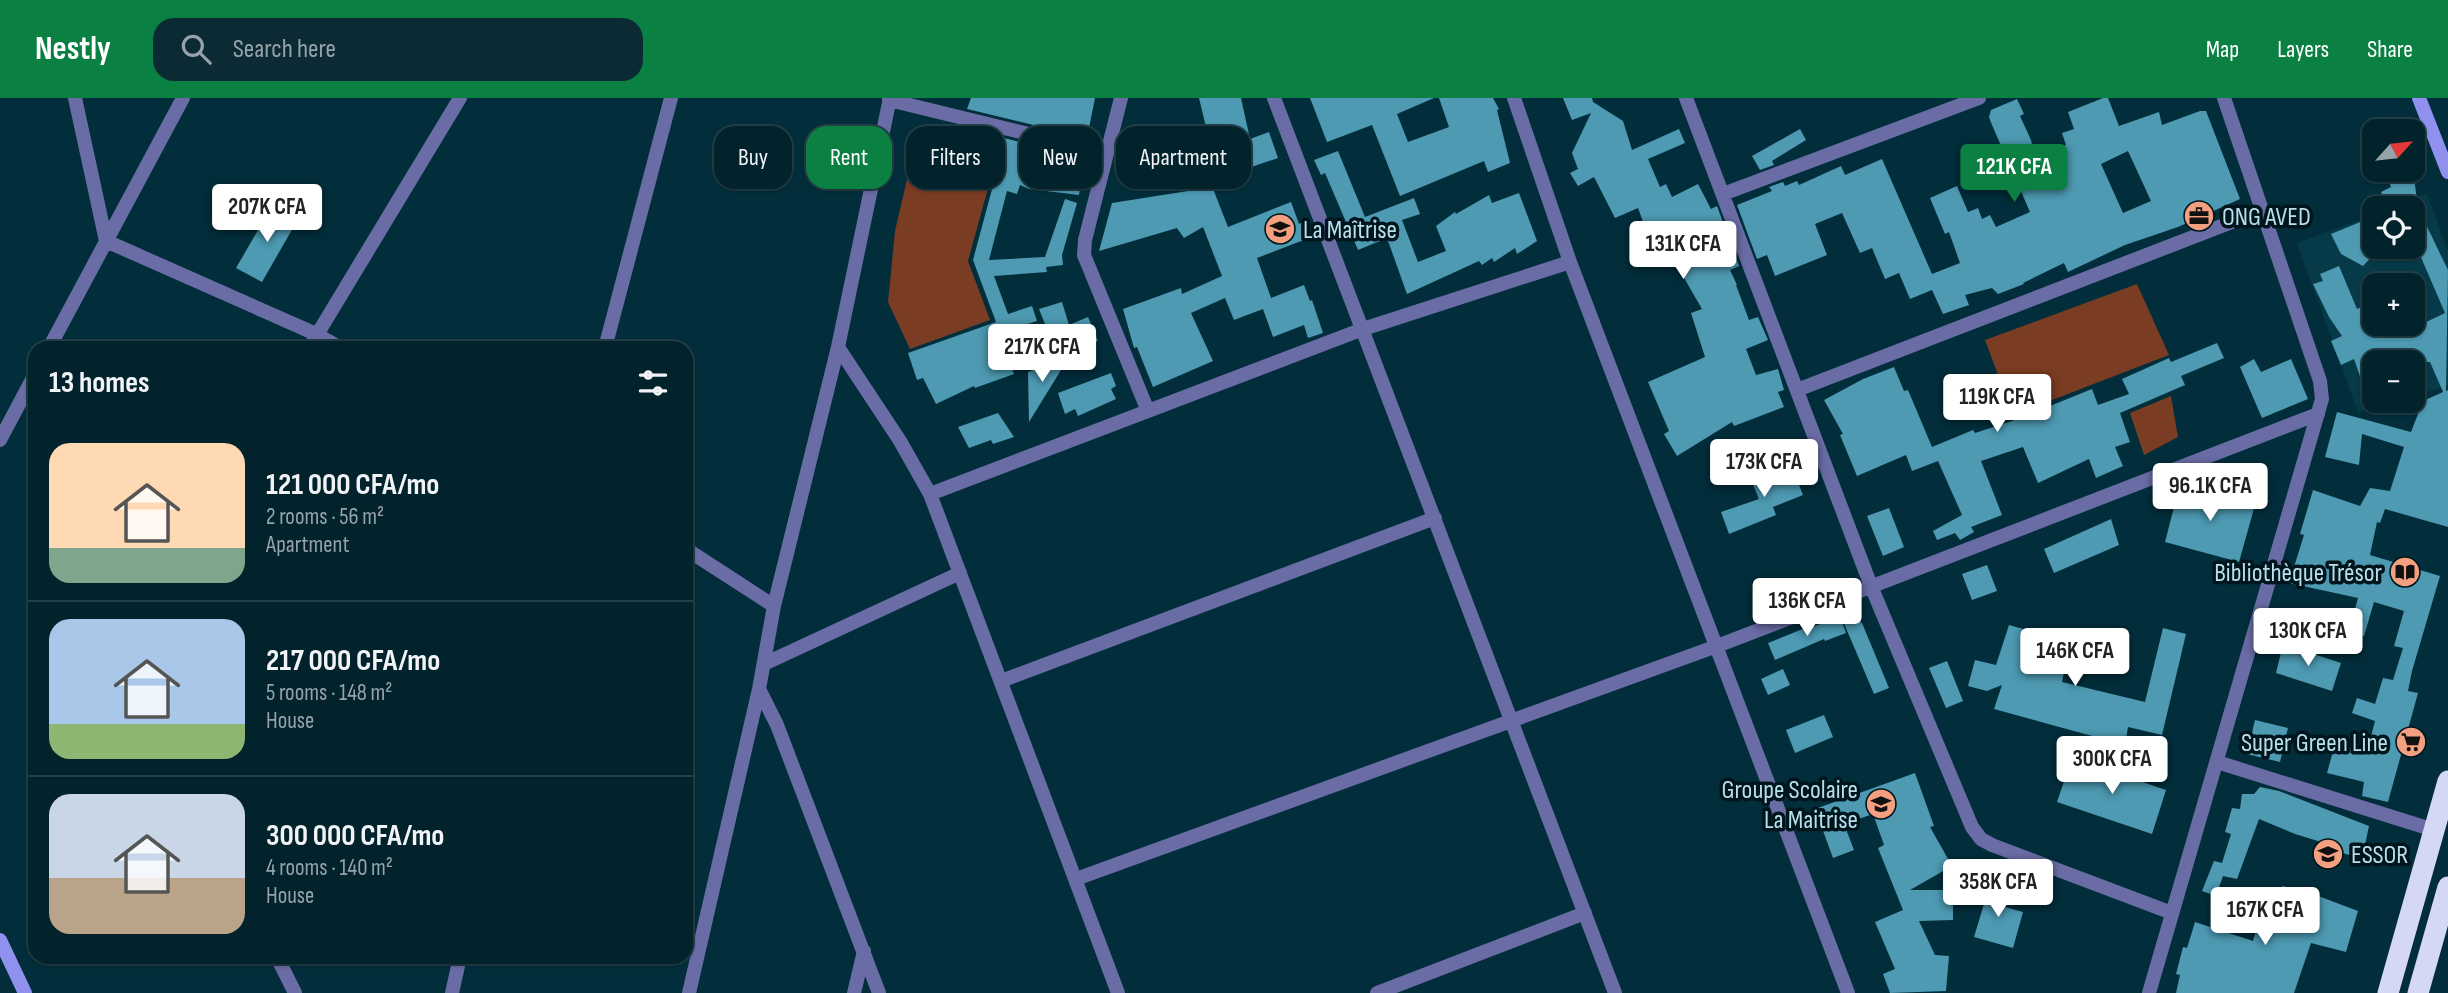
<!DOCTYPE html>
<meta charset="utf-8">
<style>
body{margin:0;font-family:"Sofia Sans Condensed",sans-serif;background:#0c2a34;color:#f1f3f6;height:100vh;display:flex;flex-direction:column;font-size:26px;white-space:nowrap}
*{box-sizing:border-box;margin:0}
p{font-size:23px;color:#96a4a9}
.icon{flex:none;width:38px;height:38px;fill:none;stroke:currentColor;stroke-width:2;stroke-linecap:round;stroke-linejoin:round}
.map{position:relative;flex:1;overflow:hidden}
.panel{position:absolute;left:28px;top:243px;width:665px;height:623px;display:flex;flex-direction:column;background:#02222c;border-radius:21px;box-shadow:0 2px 5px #0004,0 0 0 2px #233f48}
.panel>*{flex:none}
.hud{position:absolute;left:714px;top:28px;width:665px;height:63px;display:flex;gap:14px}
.needle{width:46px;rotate:63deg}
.fabs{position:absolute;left:2362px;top:21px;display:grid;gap:14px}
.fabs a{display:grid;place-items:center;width:63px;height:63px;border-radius:14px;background:#02222c;box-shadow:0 2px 5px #0004,0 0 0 2px #233f48;font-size:35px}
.price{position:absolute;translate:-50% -60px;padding:0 16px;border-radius:7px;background:#fff;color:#222;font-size:23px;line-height:46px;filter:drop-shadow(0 2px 4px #0008)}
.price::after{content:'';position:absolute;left:50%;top:42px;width:21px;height:16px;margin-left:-10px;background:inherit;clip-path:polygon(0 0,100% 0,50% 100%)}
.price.active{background:#0b8043;color:#fff}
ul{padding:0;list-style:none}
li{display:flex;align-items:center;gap:21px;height:175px;padding:0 21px}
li+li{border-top:2px solid #233f48}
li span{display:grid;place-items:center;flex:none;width:196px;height:140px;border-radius:21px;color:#555}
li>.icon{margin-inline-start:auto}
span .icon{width:84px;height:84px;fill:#fffc;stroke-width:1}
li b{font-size:30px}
h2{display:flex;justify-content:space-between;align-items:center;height:84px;padding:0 21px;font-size:30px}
.tag{padding:0 24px;border-radius:21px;background:#02222c;box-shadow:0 2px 5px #0004,0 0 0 2px #233f48;font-size:24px;line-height:63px}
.tag.active{background:#0b8043;color:#fff}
header{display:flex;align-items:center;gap:42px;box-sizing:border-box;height:98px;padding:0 35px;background:#0b8043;color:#fff}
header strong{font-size:33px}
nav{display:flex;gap:38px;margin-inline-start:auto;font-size:24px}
.search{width:490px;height:63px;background:#0c2a34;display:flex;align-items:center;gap:18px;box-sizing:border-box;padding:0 24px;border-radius:21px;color:#96a4a9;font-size:26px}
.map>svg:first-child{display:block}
</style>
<header>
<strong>Nestly</strong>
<div class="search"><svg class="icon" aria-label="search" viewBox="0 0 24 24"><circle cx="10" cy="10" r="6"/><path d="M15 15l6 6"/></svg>Search here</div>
<nav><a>Map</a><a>Layers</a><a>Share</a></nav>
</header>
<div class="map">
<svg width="2448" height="895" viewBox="0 0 2448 895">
<rect width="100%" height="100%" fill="#022e3b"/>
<path fill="#063a48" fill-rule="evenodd" d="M2427,96L2448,153V288L2413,298V264H2375V303H2396L2358,314L2297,145L2375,116V149H2413V110H2389ZM2375,187H2413V226H2375Z"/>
<path fill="#7a3c22" d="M919,30L976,43L971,65L993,72L968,163L990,222L910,251L888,204L895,133Z
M2137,186L2169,257L2013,317L1985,242Z
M2171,298L2178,339L2144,357L2130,315Z"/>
<path fill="#4d9ab2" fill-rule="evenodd" d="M971,0H1095L1087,40L967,11Z
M1199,0H1241L1250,41L1269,34L1278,60L1210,83L1228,129L1291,104L1299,126L1303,124L1309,140L1257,160L1271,200L1304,187L1310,203L1312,202L1323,235L1308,240L1304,227L1273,239L1263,211L1234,222L1225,200L1191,215L1213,263L1153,289L1137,249L1134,250L1123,211L1181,190L1182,196L1222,178L1203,129L1184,140L1177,130L1099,153L1112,105L1207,90L1148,77L1212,54Z
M1310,0H1434L1397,16L1408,44L1449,29L1439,0H1493L1499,11L1497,12L1510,65L1488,74L1484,63L1400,98L1372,27L1327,44Z
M1563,0H1592L1593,4L1623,23L1632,52L1679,31L1685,45L1648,61L1660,89L1666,86L1672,99L1698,86L1711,111L1717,108L1739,168L1730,172L1737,187H1736L1749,222L1758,219L1768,242L1746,251L1756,277L1778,271L1784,292L1778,294L1784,309L1734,328L1732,324L1677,358L1664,336L1669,333L1648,284L1705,259L1691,215L1702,211L1672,159L1658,164L1638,110L1615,120L1594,79L1578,88L1570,75L1578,71L1572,55L1591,15L1572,22Z
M2103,0H2108L2119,28L2159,14L2162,27L2200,13H2206L2240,101L2178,129L2125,147L2068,174L2064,165L2023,185L2024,186L1998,196L1992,190L1965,197L1969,207L1943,216L1932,192L1910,201L1899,175L1885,181L1872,150L1860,155L1842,115L1815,126L1827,157L1775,178L1767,157L1757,161L1737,107L1772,93L1769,89L1783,84L1785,88L1797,83L1799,87L1841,68L1845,77L1882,61L1932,176L1960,165L1949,134L1945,136L1930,100L1957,88L1968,114L1978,110L1982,121L1990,117L1996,129L2030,114L1992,27L1989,19L1991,12L2017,1L2024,16L2020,18L2031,42L2035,60L2066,47L2062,35L2074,31L2068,14ZM2128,53L2151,103L2123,115L2101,66Z
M962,30L1082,59L1085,61L1079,97L1029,91L1020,87L1017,96L1007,93L989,162L1045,159L1065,101L1077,105L1062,157L1063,167L1046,169L1047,174L994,178L1008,216L1032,208L1037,223L1000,235L998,230L1014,276L975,290L974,288L936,306L923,280L917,282L908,255L996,224L973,162L998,69L973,64L978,42L960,37Z
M1800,31L1806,42L1772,63L1774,67L1760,72L1752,58Z
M1338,53L1365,119L1414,100L1420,116L1402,122L1418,164L1446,153L1436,128L1455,114L1456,116L1489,97L1492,105L1519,95L1537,143L1517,156L1515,150L1494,164L1492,160L1482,167L1479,163L1407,196L1387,140L1358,152L1325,75L1321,77L1314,62Z
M2384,72H2413L2418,110L2448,172L2446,293L2448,292V429L2385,411L2380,425L2377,424L2370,457L2440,478L2412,573L2408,593L2418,595L2388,704L2362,698L2364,684L2327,675L2335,646L2367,654L2375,623L2352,615L2357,600L2375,606L2383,580L2393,582L2403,550L2394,548L2404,513L2374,504L2364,538L2349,534L2358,500L2289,485L2304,437L2300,436L2313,392L2360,408L2370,390L2390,393L2404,349L2362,336L2359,367L2325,359L2337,314L2411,334L2423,303L2443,294L2430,264H2375V313H2372L2354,261L2341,267L2331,243L2342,238L2329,219L2313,186L2323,183L2320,176L2339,168L2357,211L2375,203V226L2420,227L2445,215L2417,150L2413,153V110H2390L2381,94L2391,89Z
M272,108L297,123L262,184L236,170Z
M2375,118V155L2363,168L2341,156L2331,136Z
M1062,204L1069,227L1088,219L1098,243L1058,259L1039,211Z
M2217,245L2224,260L2181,278L2185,287L2120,315L2130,344L2115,349L2123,368L2096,380L2089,361L2038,385L2023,349L1981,363L2002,417L1971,429L1974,434L1960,442L1955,435L1937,442L1933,433L1962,417L1938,363L1912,373L1906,357L1857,378L1840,337L1843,336L1824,302L1863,281L1894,269L1904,293L1908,292L1932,349L1973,332L1975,335L2018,321L2092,291L2098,307L2129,296L2122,281L2169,260L2171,264Z
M1069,259L1029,324L1028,274Z
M2254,261L2261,274L2291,261L2308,301L2262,320L2240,269Z
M1111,275L1116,288L1111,291L1116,301L1078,318L1075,311L1065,316L1058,295Z
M998,315L1014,339L993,346L991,342L969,350L958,329Z
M1791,367L1803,397L1773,409L1776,417L1729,436L1721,414L1759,401L1751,382Z
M2180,386L2255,407L2239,464L2165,444Z
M1889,410L1904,449L1883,458L1867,418Z
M2111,421L2119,447L2054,475L2044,451Z
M1987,467L1997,493L1972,502L1962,476Z
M1853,516L1862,525L1889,590L1874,596L1843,523Z
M1840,518L1846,535L1825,543L1824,541L1775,562L1768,545L1810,528V530Z
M2009,527L2070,544L2062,584L2145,604L2163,530L2186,536L2162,637L2128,629L2125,647L1994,611L2002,587L1987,593L1968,588L1975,562L1996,567Z
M2283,546L2341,565L2332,593L2276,575Z
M1947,563L1963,603L1946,610L1929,570Z
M1783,571L1790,587L1768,597L1761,581Z
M1824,617L1833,639L1795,655L1786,632Z
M2255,622L2288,630L2280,664L2247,656Z
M2072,660L2166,692L2152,736L2057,704Z
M1915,675L1934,728L1930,729L1952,768L1910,792H1953V822L1919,823L1935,857L1949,858L1946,893L1890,895L1883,876L1895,871L1875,824L1903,812L1878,750L1884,747L1873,716L1844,726L1854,752L1833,760L1815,711Z
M2260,689L2279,693L2369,728L2362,761L2330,751L2331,747L2295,736L2259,721L2237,781L2223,778L2216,798L2202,793L2214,763L2222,765L2231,736L2225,734L2232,710L2240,711L2242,696H2254Z
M1990,786L2009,791L2005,809L2023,814L2013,850L1974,839Z
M2282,788L2305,793L2358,813L2346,854L2311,845L2294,895H2176L2180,877L2176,876L2183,849L2187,850L2195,824L2253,843L2259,823L2262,824Z"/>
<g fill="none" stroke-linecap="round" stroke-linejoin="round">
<path stroke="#6a6ca6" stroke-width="14" d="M75,0L106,143L316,236L341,250
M1121,0L1085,142L1084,157L1148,313
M1274,0L1615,895
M1514,0L1570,164L1848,895
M1686,0L1871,488L1972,729L1981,741L1992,747L2172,815
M889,2L1107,55
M1723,96L1979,0
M838,249L900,343L930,396L1118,895
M49,250L183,0
M309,250L460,0
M605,250L671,0
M1797,292L2263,112
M0,342L35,276
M930,396L1363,231L1570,164
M686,451L774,508
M764,566L960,475
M1001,583L1435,420
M759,591L777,627L879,895
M2217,664L2434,732
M1076,781L1717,548L2318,316
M277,859L295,895
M452,895L460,859
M689,895L759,591L774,508L838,249L890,0
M854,895L864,853
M1377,895L1585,815
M2149,895L2322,301L2320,283L2224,0"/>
<path stroke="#9091ee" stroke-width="14" d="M2419,0L2448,74
M0,842L25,895"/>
<path stroke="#d5d8f5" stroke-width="21" d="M2388,895L2448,683
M2418,895L2448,789"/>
</g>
<defs>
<g id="office-disc" transform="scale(1.575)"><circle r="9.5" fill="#f2a080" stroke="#00151c"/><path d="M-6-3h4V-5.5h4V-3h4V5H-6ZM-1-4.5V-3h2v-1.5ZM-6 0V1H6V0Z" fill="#111"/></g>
<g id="university-disc" transform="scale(1.575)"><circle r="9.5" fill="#f2a080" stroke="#00151c"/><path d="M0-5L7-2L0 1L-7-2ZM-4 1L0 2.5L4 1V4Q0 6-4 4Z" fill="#111"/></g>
<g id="library-disc" transform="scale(1.575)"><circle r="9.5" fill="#f2a080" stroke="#00151c"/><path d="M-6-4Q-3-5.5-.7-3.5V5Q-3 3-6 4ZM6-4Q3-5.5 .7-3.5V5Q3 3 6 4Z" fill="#111"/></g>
<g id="supermarket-disc" transform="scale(1.575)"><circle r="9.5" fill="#f2a080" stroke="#00151c"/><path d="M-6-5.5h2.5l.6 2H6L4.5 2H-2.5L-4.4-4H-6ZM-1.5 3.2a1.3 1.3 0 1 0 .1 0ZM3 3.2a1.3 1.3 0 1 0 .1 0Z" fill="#111"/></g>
<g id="school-disc" transform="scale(1.575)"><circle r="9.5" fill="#f2a080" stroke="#00151c"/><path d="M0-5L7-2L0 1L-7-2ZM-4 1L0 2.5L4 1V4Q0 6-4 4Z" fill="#111"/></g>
</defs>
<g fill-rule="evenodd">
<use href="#office-disc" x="2199" y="118"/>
<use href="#university-disc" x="1280" y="131"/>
<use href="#library-disc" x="2405" y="474"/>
<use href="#supermarket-disc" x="2411" y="644"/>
<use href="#school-disc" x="1881" y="706"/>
<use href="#school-disc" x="2328" y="756"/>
</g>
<g text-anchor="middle" stroke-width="7" stroke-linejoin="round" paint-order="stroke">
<g font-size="26" fill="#b9deeb" stroke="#00151c" text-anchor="start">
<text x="2222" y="127">ONG AVED</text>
<text x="1303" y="140">La Maîtrise</text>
<text x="2382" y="483" text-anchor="end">Bibliothèque Trésor</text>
<text x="2388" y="653" text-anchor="end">Super Green Line</text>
<text x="1858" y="700" text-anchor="end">Groupe Scolaire<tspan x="1858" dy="30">La Maitrise</tspan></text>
<text x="2351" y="765">ESSOR</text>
</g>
</g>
</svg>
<div class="fabs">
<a><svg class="needle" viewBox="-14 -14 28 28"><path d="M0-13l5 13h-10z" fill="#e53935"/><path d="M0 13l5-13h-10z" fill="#96a4a9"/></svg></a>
<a><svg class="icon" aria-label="locate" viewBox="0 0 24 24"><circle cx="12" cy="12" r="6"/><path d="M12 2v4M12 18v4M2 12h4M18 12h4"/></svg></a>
<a>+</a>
<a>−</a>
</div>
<b class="price active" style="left:2014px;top:106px">121K CFA</b>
<b class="price" style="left:267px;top:146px">207K CFA</b>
<b class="price" style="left:1683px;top:183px">131K CFA</b>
<b class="price" style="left:1042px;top:286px">217K CFA</b>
<b class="price" style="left:1997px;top:336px">119K CFA</b>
<b class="price" style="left:1764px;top:401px">173K CFA</b>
<b class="price" style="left:2210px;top:425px">96.1K CFA</b>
<b class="price" style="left:1807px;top:540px">136K CFA</b>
<b class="price" style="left:2308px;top:570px">130K CFA</b>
<b class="price" style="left:2075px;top:590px">146K CFA</b>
<b class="price" style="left:2112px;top:698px">300K CFA</b>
<b class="price" style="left:1998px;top:821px">358K CFA</b>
<b class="price" style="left:2265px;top:849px">167K CFA</b>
<div class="hud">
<a class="tag">Buy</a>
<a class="tag active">Rent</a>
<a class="tag">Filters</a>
<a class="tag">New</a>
<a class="tag">Apartment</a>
</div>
<section class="panel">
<h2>13 homes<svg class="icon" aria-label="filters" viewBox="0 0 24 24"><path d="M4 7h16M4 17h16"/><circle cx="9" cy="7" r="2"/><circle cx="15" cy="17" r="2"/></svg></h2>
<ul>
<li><span style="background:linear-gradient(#ffd9b3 75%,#7fa58c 0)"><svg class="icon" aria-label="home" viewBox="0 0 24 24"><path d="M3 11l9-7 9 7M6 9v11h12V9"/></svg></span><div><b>121 000 CFA/mo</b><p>2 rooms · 56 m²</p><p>Apartment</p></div></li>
<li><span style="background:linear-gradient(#a9c7e8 75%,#8fb573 0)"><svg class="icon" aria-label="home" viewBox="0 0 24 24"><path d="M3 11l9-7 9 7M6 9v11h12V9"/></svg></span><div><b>217 000 CFA/mo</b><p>5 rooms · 148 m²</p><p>House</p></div></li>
<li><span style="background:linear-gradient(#c9d6e8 60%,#b9a48a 0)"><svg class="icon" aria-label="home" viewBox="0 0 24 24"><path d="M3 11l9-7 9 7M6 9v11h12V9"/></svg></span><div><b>300 000 CFA/mo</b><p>4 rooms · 140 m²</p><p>House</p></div></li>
</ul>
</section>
</div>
